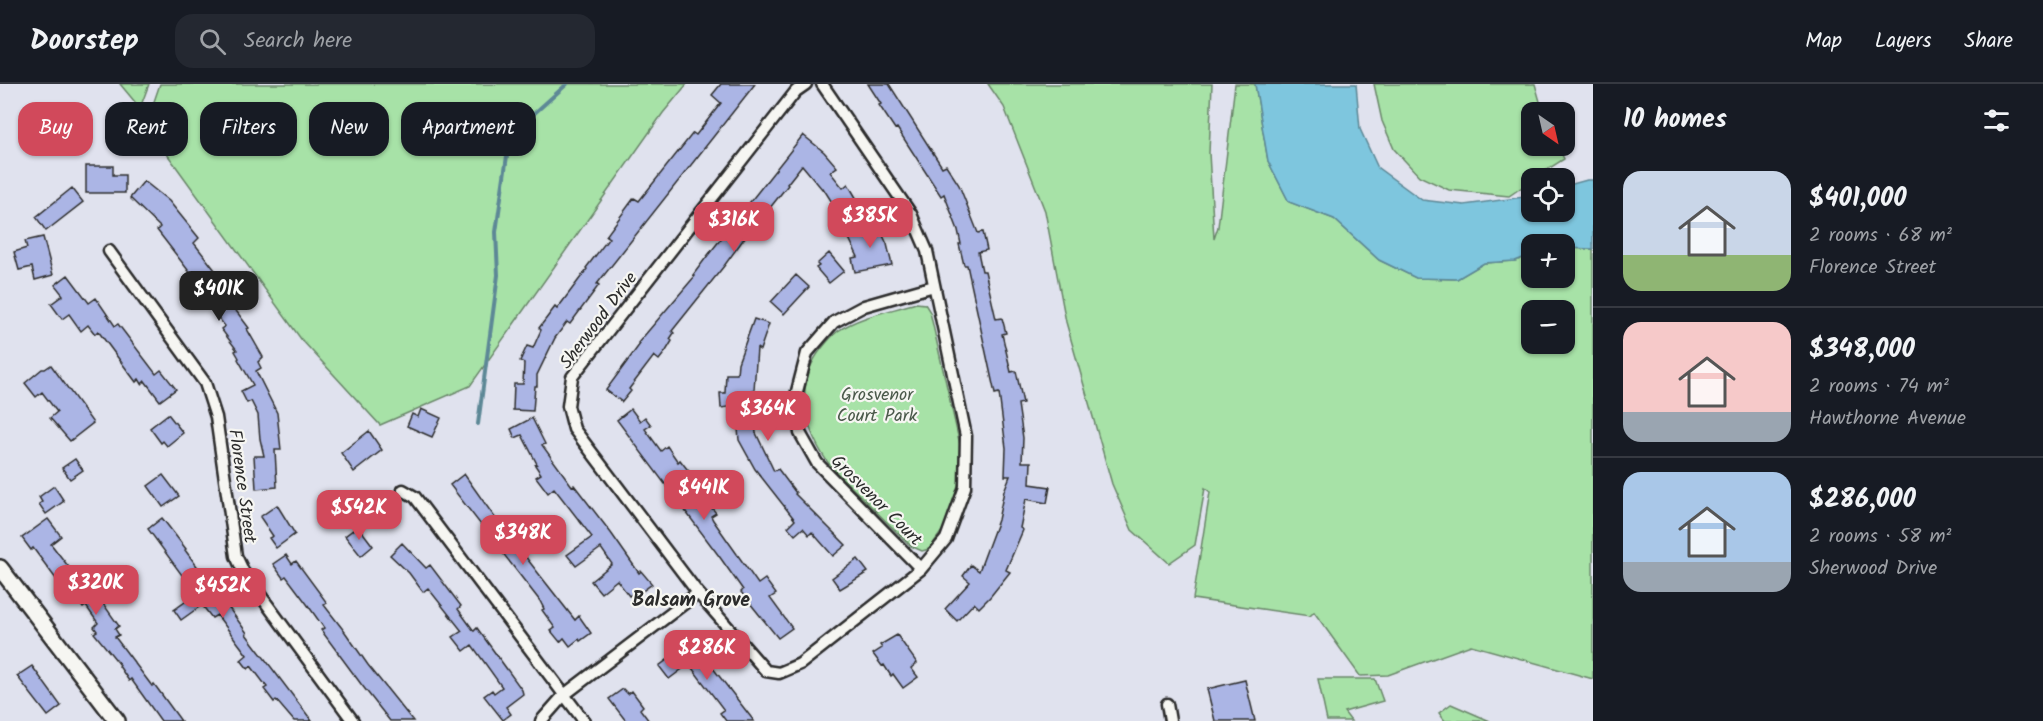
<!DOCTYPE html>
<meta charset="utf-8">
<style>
body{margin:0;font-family:Kalam,sans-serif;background:#242831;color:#f1f3f6;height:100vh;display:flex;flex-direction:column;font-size:22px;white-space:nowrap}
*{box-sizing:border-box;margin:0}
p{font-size:20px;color:#9ea1a6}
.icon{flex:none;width:33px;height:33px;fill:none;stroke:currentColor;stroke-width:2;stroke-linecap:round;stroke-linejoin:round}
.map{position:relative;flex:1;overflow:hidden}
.side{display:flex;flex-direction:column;background:#171b24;width:450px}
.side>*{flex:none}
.guide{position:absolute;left:18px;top:18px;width:570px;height:54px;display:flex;gap:12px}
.needle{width:39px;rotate:146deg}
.buttons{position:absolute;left:1521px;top:18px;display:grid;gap:12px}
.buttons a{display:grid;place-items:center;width:54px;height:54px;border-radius:12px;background:#171b24;box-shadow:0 2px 4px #0004;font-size:30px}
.price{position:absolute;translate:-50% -51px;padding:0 14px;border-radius:12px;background:#d1495b;color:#fff;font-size:20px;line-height:39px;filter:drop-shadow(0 2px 3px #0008)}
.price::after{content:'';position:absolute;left:50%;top:36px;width:18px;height:14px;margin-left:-9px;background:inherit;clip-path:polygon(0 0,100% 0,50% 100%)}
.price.current{background:#222;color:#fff}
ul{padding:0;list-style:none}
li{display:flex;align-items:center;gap:18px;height:150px;padding:0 30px}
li+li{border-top:2px solid #363941}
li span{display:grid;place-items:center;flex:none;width:168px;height:120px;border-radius:18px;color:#555}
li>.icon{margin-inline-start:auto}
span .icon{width:72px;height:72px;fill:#fffc;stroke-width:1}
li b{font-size:26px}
h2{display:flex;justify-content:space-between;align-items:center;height:72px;padding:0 30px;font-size:26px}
.tag{padding:0 21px;border-radius:18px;background:#171b24;box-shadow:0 2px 4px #0004;font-size:21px;line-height:54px}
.tag.current{background:#d1495b;color:#fff}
header{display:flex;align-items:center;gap:36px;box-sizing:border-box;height:84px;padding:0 30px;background:#171b24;border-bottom:2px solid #363941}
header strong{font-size:28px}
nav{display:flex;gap:33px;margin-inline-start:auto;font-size:21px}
.search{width:420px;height:54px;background:#242831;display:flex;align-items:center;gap:15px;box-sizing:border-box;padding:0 21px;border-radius:18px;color:#9ea1a6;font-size:22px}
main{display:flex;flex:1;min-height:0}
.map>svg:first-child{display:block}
</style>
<header>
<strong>Doorstep</strong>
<div class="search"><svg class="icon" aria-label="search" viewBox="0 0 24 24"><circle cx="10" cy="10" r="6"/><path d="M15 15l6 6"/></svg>Search here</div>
<nav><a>Map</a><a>Layers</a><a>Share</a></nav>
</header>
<main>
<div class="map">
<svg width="1593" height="637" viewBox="0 0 1593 637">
<rect width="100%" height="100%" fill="#e0e2ee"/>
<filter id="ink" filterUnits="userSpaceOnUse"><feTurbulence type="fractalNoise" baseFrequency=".0167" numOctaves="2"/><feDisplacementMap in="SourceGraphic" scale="12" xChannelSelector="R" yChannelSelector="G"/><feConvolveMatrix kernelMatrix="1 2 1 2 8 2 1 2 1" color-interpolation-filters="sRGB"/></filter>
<g filter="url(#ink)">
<path fill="#a7e2a7" stroke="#698669" stroke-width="1.5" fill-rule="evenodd" d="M120,0H149L140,24Z
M160,0H687L663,29L470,302L380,341L301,255L146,41Z
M988,0H1212L1209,69L1214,155L1218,143L1235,0H1255L1268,77L1289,118L1334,135L1379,176L1416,194L1457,195L1484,179L1515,177L1531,171L1532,194H1564L1565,164L1593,165V595L1471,561L1388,591L1360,592L1314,528L1310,532L1193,515L1210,408L1205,404L1195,461L1169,479L1132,446L1112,400L1066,238L1045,127L1004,23ZM1532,226H1564V260H1532Z
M1374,0H1535L1543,28H1532V62H1558L1564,75L1534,94H1532L1531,97L1509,112L1449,106L1419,92L1394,65L1382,37Z
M916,219L925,220L930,228L960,361V391L954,420L945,443L929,465L922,467L911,462L832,384C805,349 792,301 822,264C826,259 832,252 838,247C860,232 891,227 916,219Z
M1318,595H1375L1383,617L1344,628L1351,637H1327Z
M1451,620L1490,637H1445L1439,629Z"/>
<path fill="#7ec6de" stroke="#5d8896" stroke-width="1.5" d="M1255,0H1356L1360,45L1378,84L1422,116L1464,121L1531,112L1532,128H1564L1565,102L1587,96H1593V165L1565,164L1564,160H1532L1531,171L1515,177L1484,179L1457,195L1416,194L1379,176L1334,135L1289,118L1268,77Z"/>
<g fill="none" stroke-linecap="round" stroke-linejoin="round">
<path stroke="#5d8896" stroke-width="4" d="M478,340L498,191L496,148L510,51L567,0"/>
</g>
<path fill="#abb5e5" stroke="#2b2b2b" stroke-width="1.5" d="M721,0H755L597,200L599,201L570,240L567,238L555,254L537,291V302H535L533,327L513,326L514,300H523L524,279L520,277L527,262L533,264L541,246L539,244L555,223L557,225L587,185L586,184L609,154L606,152L634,114L639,117L693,49L696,51L721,19L712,11Z
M868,0H889L942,83L946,81L959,101L978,149L983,148L987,166L978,168L982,187H985L996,235L1002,234L1006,249L1002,250L1011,288L1016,287L1023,319L1018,320L1023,354L1022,378H1031L1030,400L1050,403L1047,419L1026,415L1020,444L1023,446L1006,486L1010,488L990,513L979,524L974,519L957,537L945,525L970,498L963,492L971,481L979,487L998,436L1004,407L1010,392H1005L1006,364L999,309L995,310L967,181H964L959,160H961L958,146L944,110L941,112L897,44L895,45L879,21L881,20Z
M803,51L824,68L837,83L830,88L843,104L848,100L861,122L842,134L823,104L822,105L802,81L787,100L788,101L769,125L767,123L724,182L672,247L674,249L670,255L672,257L666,267L659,276L654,272L629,305L631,307L622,318L606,306L640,260L638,259L695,192L693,191L705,175Z
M86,82H113V91H125V109H86Z
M144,97L169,117L199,154L194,159L225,199L219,204L249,244L247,245L263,273L258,278L261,284L256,287L277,329L281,366H275L277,403L256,405L254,372H264L260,355L258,331L251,317L247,319L241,307L253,301L238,275L239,274L235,267L237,266L221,245L225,242L206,218L209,217L196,201L198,199L157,146L160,143L130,114Z
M72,104L83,118L46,147L36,133Z
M870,139L872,144L878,141L887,160L892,181L855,188L852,174L858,173L847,150Z
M43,153L53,191L35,196L32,183L19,186L14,168L27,164L25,157Z
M829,169L844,187L829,199L816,184L819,182L817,180Z
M68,191L89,219L96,214L115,242L118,240L156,290L161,286L176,305L160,317L145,297L142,300L139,295L136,298L98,247L95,250L88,241L81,247L69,230L62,235L51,220L63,211L55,201Z
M796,191L809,203L784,230L771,218Z
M754,235L769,240L760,266L757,264L754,306H752L756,349L774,387L778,385L796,409L795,410L846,461L833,472L812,448L809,451L803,444L795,451L788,443L795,436L755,385L739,356L736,322L721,324L720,309H725L726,290H737L738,279Z
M51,281L93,339L70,357L50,334L57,328L42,308L36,313L25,299L42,285H45Z
M421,325L441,334L432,353L407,342L412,330L418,333Z
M631,325L640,337L645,333L651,341L645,345L661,367L667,362L678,378L680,376L691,390L683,396L703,423L708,419L716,429L711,432L713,436L758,500L765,495L776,510L770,514L792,544L778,554L741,508L743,506L719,472L617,336Z
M168,330L183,349L167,362L163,357L161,359L150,344Z
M532,334L545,360L542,361L572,402L574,401L611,449L639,489L641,487L652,500L637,511L634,509L629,512L617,496L601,509L591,497L612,480L601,464L576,482L567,471L592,453L554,404L548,409L536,393L541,390L535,381L537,380L522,351L515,354L511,345Z
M369,347L382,366L354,388L341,369Z
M75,375L83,386L70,395L62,384Z
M464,390L508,452L510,451L528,476L575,536L579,532L591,549L580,557L579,555L570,562L564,554L560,558L551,547L555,544L542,526L544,525L540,517L450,401Z
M163,391L179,412L163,423L148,402Z
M54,402L64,417L46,430L39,420L42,418L39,413Z
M277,421L295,450L276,464L269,454L273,452L260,433Z
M162,434L186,465L185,466L202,489L201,490L213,506L215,505L247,549L246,550L312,637H294L276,616L274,618L264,605L267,603L251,582L248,585L241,576L247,571L217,531L212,534L202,521L181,536L174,526L196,510L148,445Z
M48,435L61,452L51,460L85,504L90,501L119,542L115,545L119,551L115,553L152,602L154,600L181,637H161L131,595L129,597L119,582L120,581L94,549L97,547L94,543L98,539L86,522L83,524L66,500L62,503L33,464L31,466L22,454Z
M358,442L373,462L361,472L345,452Z
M402,459L426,484L430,481L461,522L458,525L474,547L477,544L522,606L523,610L506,623L511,630L503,636L484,612L492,606L494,609L502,603L472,561L464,567L453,553L462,547L428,504L423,508L409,489L390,471Z
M286,471L292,480L296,477L327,519L324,521L345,548L368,581L413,637H390L361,600L321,546L324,544L307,520L286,492L283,494L273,480Z
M858,475L868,488L840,505L832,494Z
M897,551L917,579L911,584L918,593L903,604L893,590L891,592L884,581L882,582L873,570L882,564L880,561Z
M693,557L709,579L754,637H726L720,629L724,626L689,580L669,595L659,582Z
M32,582L61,622L48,632L17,592Z
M1245,596L1255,637H1215L1207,605Z
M623,605L628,610L632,607L643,622L640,625L649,637H626L609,615Z"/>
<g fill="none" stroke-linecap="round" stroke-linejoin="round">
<g stroke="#2b2b2b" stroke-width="15">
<path id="street" d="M806,0L796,7L572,293L568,322L574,345L698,509L766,587L779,589L800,580L921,485L946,455L965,403L966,352L927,167L911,130L822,0
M109,167L205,299L216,333L236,472L244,489L353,637
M403,406L415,413L584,637
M921,485L817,379L800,349L795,315L807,269L834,238L864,222L934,202
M1167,620L1170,637
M541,637L564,611L698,509"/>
</g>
<g stroke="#2b2b2b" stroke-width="20">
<path id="secondary" d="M0,484L117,637"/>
</g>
<use href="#street" stroke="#f6f6f2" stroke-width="10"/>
<use href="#secondary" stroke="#f6f6f2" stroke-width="15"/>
</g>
</g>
<g text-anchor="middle" stroke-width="4.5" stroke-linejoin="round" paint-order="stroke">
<g font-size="18" fill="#2b2b2b" stroke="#f6f6f2">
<text transform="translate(598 236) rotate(-53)" y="6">Sherwood Drive</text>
<text transform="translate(243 402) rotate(82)" y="6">Florence Street</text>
<text transform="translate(877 416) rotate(45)" y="6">Grosvenor Court</text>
</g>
<g font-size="18" fill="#4a594a" stroke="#f6f6f2">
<text x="877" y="316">Grosvenor<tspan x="877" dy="21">Court Park</tspan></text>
</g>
<g font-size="20" font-weight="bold" fill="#2b2b2b" stroke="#f6f6f2">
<text x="691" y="522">Balsam Grove</text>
</g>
</g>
</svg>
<div class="buttons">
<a><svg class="needle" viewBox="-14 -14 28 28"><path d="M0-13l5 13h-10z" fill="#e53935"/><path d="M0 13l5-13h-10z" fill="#9ea1a6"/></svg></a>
<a><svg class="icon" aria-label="locate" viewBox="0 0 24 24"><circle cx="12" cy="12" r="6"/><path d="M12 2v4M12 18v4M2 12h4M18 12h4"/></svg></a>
<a>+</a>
<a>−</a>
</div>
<b class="price" style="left:870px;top:165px">$385K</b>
<b class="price" style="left:734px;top:169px">$316K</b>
<b class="price current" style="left:219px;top:238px">$401K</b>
<b class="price" style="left:768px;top:358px">$364K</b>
<b class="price" style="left:704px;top:437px">$441K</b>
<b class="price" style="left:359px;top:457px">$542K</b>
<b class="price" style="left:523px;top:482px">$348K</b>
<b class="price" style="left:96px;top:532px">$320K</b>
<b class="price" style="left:223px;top:535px">$452K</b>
<b class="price" style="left:707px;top:597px">$286K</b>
<div class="guide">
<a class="tag current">Buy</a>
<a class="tag">Rent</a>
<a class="tag">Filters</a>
<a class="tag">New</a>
<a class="tag">Apartment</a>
</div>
</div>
<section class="side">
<h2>10 homes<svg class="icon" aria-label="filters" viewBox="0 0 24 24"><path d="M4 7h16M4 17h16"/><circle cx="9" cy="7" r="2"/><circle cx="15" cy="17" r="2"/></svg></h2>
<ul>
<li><span style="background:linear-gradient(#c9d6e8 70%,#8fb573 0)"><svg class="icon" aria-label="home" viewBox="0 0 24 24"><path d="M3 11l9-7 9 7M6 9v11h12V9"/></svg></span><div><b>$401,000</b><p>2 rooms · 68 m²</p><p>Florence Street</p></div></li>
<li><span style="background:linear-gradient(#f6c9c9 75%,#9aa5b1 0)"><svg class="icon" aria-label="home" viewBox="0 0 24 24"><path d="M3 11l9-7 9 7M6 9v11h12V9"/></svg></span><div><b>$348,000</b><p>2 rooms · 74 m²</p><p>Hawthorne Avenue</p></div></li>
<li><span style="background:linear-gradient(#a9c7e8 75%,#9aa5b1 0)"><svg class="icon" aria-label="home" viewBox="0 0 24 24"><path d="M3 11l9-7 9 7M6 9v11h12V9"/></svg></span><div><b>$286,000</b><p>2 rooms · 58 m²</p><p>Sherwood Drive</p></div></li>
</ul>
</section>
</main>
